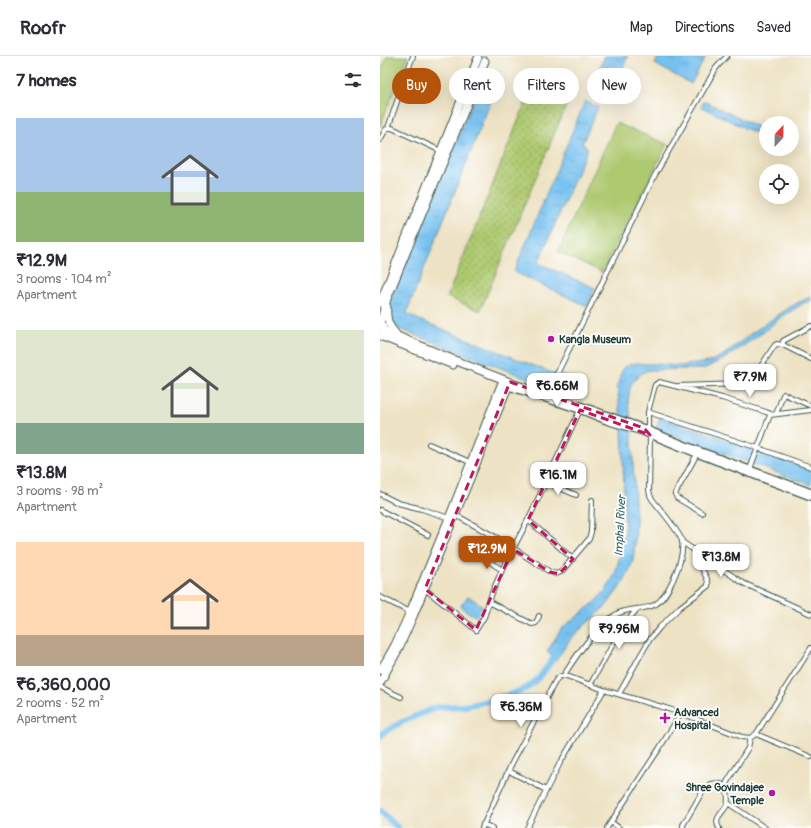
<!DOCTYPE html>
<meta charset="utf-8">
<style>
body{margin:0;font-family:Pangolin,sans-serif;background:#f7f7f7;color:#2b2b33;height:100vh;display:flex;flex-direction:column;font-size:15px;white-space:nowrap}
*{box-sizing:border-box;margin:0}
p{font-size:13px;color:#7c7c81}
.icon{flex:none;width:22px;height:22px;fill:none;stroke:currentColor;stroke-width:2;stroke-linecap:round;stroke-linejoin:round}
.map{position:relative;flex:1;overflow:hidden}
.details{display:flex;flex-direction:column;background:#fff;width:380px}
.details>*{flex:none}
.banner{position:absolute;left:12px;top:12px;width:359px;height:36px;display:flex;gap:8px}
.needle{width:26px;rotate:22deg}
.tools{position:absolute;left:379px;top:60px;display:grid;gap:8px}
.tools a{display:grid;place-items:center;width:40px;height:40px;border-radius:50%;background:#fff;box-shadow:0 4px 16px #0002;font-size:20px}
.price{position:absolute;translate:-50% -34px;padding:0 9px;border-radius:8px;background:#fff;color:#222;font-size:13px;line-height:26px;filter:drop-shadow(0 1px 2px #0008)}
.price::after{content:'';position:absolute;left:50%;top:24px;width:12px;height:9px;margin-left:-6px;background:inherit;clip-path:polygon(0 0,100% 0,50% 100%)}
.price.selected{background:#b45309;color:#fff}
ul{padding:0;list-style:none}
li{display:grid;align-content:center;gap:8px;height:212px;padding:0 16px}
li span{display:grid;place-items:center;height:124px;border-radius:0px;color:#555}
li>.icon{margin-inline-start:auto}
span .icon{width:72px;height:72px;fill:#fffc;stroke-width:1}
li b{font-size:17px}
h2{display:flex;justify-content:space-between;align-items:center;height:48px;padding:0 16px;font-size:17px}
.chip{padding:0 14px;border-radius:18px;background:#fff;box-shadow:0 4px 16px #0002;font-size:14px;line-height:36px}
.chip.selected{background:#b45309;color:#fff}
header{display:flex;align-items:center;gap:24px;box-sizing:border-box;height:56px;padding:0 20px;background:#fff;border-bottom:1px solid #e1e1e2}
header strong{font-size:19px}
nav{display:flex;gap:22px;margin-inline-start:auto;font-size:14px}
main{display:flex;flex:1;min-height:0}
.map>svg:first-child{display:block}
</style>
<header>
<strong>Roofr</strong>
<nav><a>Map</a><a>Directions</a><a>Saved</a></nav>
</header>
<main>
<section class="details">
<h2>7 homes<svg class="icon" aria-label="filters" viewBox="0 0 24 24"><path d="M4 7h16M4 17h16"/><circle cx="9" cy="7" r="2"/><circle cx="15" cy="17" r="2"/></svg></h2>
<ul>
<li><span style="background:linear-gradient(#a9c7e8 60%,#8fb573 0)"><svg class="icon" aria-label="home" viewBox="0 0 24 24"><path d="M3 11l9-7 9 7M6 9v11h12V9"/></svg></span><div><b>₹12.9M</b><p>3 rooms · 104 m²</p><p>Apartment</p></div></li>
<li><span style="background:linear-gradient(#dfe7d0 75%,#7fa58c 0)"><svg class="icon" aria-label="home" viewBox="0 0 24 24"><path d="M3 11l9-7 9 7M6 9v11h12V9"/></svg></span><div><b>₹13.8M</b><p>3 rooms · 98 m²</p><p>Apartment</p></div></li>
<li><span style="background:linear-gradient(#ffd9b3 75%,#b9a48a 0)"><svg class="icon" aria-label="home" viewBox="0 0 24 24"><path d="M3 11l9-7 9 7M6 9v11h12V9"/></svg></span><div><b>₹6,360,000</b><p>2 rooms · 52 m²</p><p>Apartment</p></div></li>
</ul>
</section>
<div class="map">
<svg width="431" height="772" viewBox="0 0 431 772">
<defs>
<pattern id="grass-dots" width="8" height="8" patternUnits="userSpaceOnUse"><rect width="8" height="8" fill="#aec970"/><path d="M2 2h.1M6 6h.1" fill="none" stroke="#8da45d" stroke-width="1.8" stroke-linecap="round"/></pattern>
<pattern id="water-ripples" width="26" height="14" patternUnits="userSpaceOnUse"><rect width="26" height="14" fill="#76c0ef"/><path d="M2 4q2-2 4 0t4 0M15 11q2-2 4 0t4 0" fill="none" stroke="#609dc2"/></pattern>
</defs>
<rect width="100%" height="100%" fill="#fff"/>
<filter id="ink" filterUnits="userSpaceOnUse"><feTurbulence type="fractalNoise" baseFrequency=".025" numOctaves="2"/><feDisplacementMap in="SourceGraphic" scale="8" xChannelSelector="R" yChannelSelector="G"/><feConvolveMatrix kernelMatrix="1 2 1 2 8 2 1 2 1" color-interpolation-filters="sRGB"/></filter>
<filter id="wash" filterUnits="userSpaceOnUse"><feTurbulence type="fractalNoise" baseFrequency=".012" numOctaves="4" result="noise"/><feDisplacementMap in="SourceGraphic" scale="16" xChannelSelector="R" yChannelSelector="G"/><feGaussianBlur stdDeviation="0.9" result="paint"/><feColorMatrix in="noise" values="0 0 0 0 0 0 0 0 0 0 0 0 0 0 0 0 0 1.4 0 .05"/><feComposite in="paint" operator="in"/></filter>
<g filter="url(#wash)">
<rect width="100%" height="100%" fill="#ede2c3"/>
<path fill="url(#grass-dots)" stroke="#668352" d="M153,28L189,43L100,255L67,241Z"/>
<path fill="#aec970" stroke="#668352" d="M7,0H28L0,70V18Z
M236,67L287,88L222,216L178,196Z"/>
<path fill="url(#water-ripples)" stroke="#4a7e92" d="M225,0H248L230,41L210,33Z
M279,0H326L311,28L275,8Z
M106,13L121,20L28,253L27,258L37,263L175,318L170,331L12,270L8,262L9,248Z
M205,45L218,51L202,88L208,92L158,207L215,232L207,250L134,216Z
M324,45L384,74L381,80L321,51Z
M431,241V245L424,247L400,262L385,275L344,303L323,313L269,314L260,318L252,327L250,332L248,345L251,363L256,464L255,487L253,505L245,524L227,549L192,581L176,604L167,596L181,573L214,547L226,534L235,518L240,499L245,476L242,372L237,330L242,315L245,311L250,308L257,307L266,308H278L299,310L329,306L342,300L369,279L410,251L419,246Z
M181,319L205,330L201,341L176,330Z
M280,361L374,393L431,414V429L276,373Z
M88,540L103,550L96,561L80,551Z"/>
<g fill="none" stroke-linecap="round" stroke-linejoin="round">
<path stroke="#76c0ef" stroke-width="6" d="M0,681L3,677L22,666L57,651L84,650L118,643L147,632L159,622L178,596
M0,755L18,772"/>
</g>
</g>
<g filter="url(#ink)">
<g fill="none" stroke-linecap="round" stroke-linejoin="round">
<g stroke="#3e5649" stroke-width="6">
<path id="street" d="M8,72L26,19L33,0
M0,84L6,73L8,72H12L61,95
M431,270L403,285V289L431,303
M299,330L362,328C377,321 386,301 395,289L397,288L403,289
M167,338L275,119L336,12L347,0
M391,358L386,356L342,342L279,326L275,329L268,356L378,392L431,411
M396,358L403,339L404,338L431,350
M49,388L92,407
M317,398L295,438L297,442L322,457
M370,413L390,359L431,354
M166,426L196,439
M0,438L18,447L42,453L69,462L75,460L81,462L119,483L170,516L176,518L181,516L209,483L211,476L212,444
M0,454L48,479
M148,464L193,503
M302,486L363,527L431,558
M101,500L122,514
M45,533L96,574L104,561L112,537L122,514L148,464L200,354
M0,541L30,556
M109,546L152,568L156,567L159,560
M184,619C198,597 213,575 235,559C250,550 262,556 276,548C284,543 289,532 293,524C298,513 304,498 302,485C299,475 279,452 272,443L270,439L269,434L270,379L268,374V356
M210,629C225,603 238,576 257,553
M0,631L21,641
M239,638L260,600L270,583L280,571L300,551L328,530C330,518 314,514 328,503
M376,678L431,701
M129,715L166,734
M348,747L385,772
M231,766L239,772
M103,768L112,772
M102,772L131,709L161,652L176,624L179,621L184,619L224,634L282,651L301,657L362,681L370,682L376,678L431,592
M147,772L180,707L224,634
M227,772L279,693L301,657
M303,772V769L324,733C331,725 338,727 346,730
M339,772C333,762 343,757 347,749C350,742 345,733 347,726L368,692L370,682"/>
</g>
<g stroke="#3e5649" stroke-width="8">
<path id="secondary" d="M130,326L200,349L264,372L318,394L431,436
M129,331L200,354L227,365L263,376L317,398L431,441"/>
</g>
<g stroke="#3e5649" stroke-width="9">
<path id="highway" d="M0,247L98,2
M7,251C6,262 8,270 16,278
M0,279C4,275 4,271 0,267L7,243L105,5
M0,280L73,309
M0,614L6,605L15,589L30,556L69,462L123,324
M0,627L19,592L34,558L130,326L84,308L3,274"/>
</g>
<use href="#street" stroke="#fff" stroke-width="4"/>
<use href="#secondary" stroke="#fff" stroke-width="5.5"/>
<use href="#highway" stroke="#fff" stroke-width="7"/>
</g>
</g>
<path fill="none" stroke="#c2185b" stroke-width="3" stroke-dasharray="8 5" stroke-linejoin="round" d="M130,326L264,372L270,379L200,354L148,464L193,503L179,518L170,516L133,493L96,574L45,533Z"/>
<g fill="#b5179e" stroke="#fff" stroke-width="1.5">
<circle cx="171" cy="283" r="4"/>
<path d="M283 656h4v4h4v4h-4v4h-4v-4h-4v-4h4z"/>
<circle cx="392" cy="737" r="4"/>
</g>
<g text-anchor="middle" stroke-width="3.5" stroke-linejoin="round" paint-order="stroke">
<g font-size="11" font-weight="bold" fill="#1f3d34" stroke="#fff" text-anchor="start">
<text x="179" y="287">Kangla Museum</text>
<text x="294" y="660">Advanced<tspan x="294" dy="13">Hospital</tspan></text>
<text x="384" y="735" text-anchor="end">Shree Govindajee<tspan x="384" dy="13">Temple</tspan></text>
</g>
<g font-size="12" font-style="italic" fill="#39646c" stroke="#fff">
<text transform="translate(240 470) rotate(-87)" y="4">Imphal River</text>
</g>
</g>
</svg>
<div class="tools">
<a><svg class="needle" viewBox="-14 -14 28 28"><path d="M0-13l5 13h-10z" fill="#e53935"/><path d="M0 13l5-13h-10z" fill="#7c7c81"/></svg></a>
<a><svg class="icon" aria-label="locate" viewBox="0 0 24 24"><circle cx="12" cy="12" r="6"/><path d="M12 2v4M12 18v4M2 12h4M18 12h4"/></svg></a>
</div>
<b class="price" style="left:370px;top:342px">₹7.9M</b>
<b class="price" style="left:177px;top:351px">₹6.66M</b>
<b class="price" style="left:178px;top:440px">₹16.1M</b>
<b class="price selected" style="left:107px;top:514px">₹12.9M</b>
<b class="price" style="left:341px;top:522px">₹13.8M</b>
<b class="price" style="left:239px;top:594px">₹9.96M</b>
<b class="price" style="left:141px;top:672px">₹6.36M</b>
<div class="banner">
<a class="chip selected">Buy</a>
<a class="chip">Rent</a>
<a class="chip">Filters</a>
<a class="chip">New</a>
</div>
</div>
</main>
